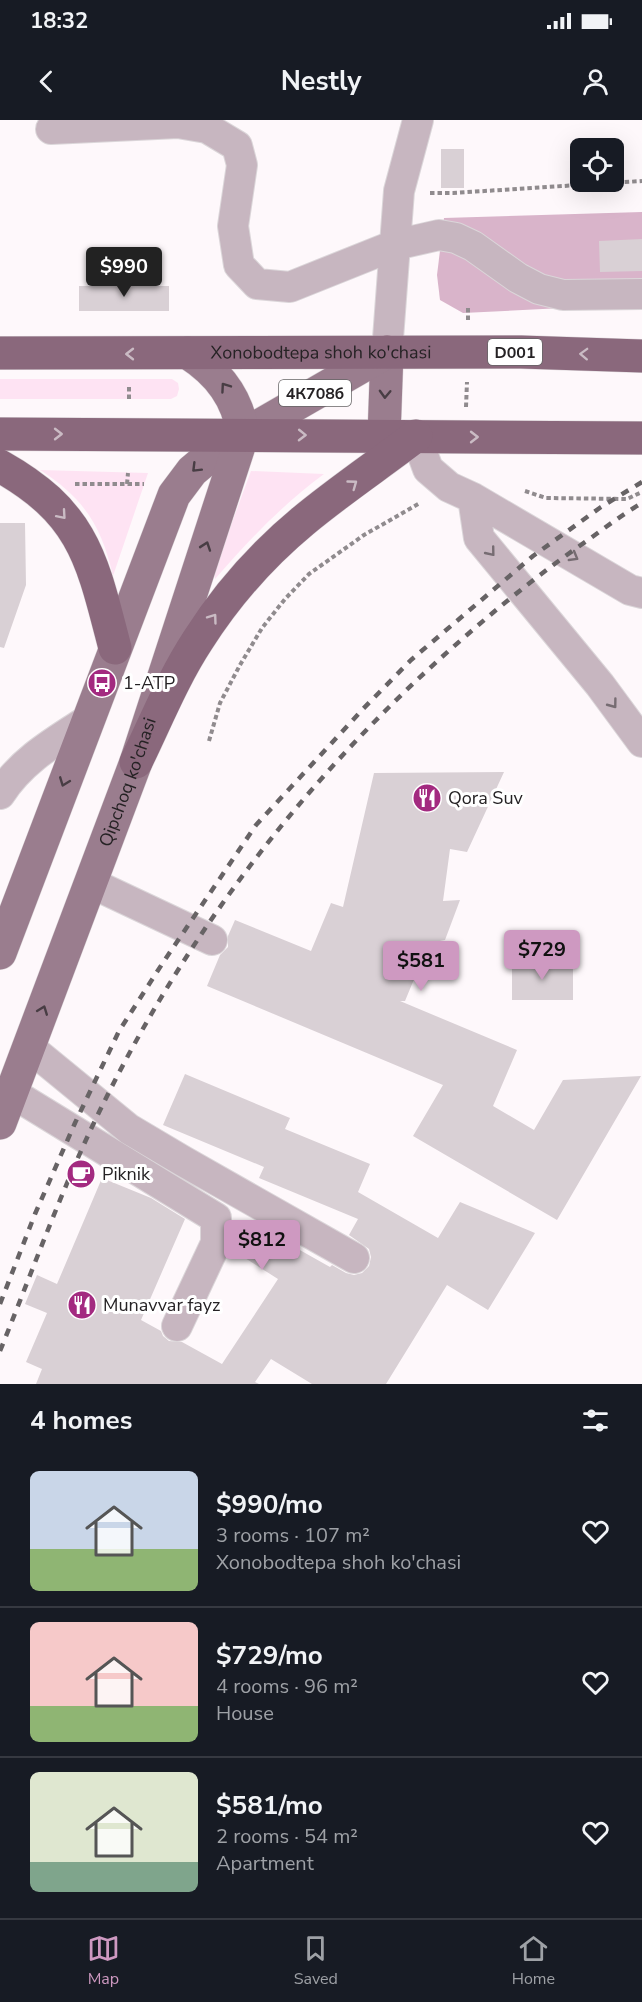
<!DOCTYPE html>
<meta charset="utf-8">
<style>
body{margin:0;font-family:"Nunito Sans",sans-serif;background:#242831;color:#f1f3f6;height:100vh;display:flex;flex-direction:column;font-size:22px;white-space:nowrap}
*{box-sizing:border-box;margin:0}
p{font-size:20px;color:#9ea1a6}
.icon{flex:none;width:33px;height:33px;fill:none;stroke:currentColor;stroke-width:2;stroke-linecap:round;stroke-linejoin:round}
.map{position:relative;height:1264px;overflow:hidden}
.drawer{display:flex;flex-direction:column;background:#171b24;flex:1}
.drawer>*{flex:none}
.buttons{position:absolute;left:570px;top:18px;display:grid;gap:12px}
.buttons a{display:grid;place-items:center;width:54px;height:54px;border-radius:9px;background:#171b24;box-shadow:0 6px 24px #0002;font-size:30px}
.price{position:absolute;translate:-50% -51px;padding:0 14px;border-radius:6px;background:#ce99c1;color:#111;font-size:20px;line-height:39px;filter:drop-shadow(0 2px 3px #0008)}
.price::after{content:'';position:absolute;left:50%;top:36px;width:18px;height:14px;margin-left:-9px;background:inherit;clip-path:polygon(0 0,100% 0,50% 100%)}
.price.current{background:#222;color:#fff}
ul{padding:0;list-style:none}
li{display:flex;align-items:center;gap:18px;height:150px;padding:0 30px}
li+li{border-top:2px solid #363941}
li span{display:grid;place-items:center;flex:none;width:168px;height:120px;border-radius:9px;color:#555}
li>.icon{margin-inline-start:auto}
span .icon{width:72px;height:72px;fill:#fffc;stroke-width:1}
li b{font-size:26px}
h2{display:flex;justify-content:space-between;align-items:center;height:72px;padding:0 30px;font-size:26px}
.status{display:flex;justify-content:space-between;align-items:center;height:42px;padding:0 30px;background:#171b24;direction:ltr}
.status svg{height:16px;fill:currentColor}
header{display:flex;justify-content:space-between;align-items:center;height:78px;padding:0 30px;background:#171b24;font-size:27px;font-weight:700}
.menu{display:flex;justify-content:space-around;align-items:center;height:84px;border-top:2px solid #363941;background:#171b24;font-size:16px;color:#9ea1a6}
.menu a{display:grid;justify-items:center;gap:3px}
.menu .current{color:#ce99c1}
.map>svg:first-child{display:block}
</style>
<div class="status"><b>18:32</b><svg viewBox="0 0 49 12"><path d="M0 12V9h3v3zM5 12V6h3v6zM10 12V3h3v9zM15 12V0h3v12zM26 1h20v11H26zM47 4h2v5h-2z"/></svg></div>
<header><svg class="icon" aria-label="back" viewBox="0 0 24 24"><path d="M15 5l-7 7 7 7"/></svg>Nestly<svg class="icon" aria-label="person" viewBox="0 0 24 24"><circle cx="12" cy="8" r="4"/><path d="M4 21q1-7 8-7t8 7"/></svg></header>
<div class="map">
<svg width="642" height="1264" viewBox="0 0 642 1264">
<rect width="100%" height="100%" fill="#fef8fb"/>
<path fill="#fee3f3" d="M0,259H172L178,263L179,269L177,276L171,279H0Z
M40,350L148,353L113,456C102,407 84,378 40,350Z
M251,351L324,354C281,386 250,419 215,459L214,451Z"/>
<path fill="#d9b4ca" d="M642,92V184L463,193L440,180L437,155L444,98Z"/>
<path fill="#d9d0d5" d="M441,29H464V68H441Z
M642,119V151L600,152L599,121Z
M79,166H169V191H79Z
M0,403H25L26,465L4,528L0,527Z
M504,652L467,732L450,729L443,781L460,780L445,820L429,823L405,881H400L517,930L493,986L534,1010L563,960L641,956L557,1100L413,1016L443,965L207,866L220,835L228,827V816L235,800L311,831L331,783L343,787L374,653Z
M512,841H573V880H512Z
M185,954L290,998L285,1009L370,1044L358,1072L438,1118L460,1082L535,1113L488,1190L447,1165L386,1264H312L271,1239L255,1262L259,1264H36L42,1249L26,1242L47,1193L25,1184L37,1155L57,1164L102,1058L151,1078L185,1099L141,1200L161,1211L163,1216L169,1221L182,1222L222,1244L278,1159L237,1133L250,1102L330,1147L332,1145L346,1153L354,1155L362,1153L369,1146L371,1137L369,1129L349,1115L358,1099L259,1058L264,1047L163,1005Z"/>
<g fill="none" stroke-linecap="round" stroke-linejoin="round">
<g stroke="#dbd6d9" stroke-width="32">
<path id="minor" d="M51,9L178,3L207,8L237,26L242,45L233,106L239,145L257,164L290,167L395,125L439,115L456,118L473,126L518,158L539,169L563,175L642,174
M387,232L399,71L418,0
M416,316L428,349L449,367L473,378L630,470L642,473
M473,378L479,418L600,565L642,622
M0,674C22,640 54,622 88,600
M91,763L212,820
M29,927L129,1009L183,1041L354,1138
M12,973L216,1098V1123L177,1206"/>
</g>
<g stroke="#dbd6d9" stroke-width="34">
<g id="major">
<path d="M384,316L387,232"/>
<path d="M0,833L174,375L192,351L217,330L387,232"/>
<path id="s1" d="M0,1003L136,642L243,314C238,278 219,253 188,233"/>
</g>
</g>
<g stroke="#dbd6d9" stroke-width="34">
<g id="highway">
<path id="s2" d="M0,233L521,232L642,236"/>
<path d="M0,314L642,318"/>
<path d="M0,346C85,394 92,440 115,528"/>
<path d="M136,642C156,601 173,558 198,520C226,476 262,435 303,401C339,371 378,345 416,316"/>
</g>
</g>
<path stroke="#908b8e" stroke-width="4" stroke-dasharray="4.5 3" stroke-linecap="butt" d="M430,73H453L642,61
M468,200V186
M129,279V265
M466,287L467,262
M75,364H144
M127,364L128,353
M525,371L546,378L627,379L642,372
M209,621L220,583L240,545L262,508L285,479L309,454L364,415L420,383"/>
<use href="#minor" stroke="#c7b6c0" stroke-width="30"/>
<use href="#major" stroke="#9a7d8e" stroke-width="33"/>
<use href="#highway" stroke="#8a687c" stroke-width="33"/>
<path stroke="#676365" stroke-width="4.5" stroke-dasharray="8 8" stroke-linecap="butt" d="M0,1184L35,1094L75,1003L119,911L164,841L256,705L363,589L411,540L533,436L601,387L642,362
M0,1231C30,1157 57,1082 91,1009C181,818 308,652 468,514C507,480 546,449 588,420C606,407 623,394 642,383"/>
</g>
<defs><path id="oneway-chevron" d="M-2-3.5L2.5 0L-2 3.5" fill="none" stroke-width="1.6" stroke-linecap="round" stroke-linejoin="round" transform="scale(1.5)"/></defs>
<g stroke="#cabbc4">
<use href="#oneway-chevron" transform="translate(130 234) rotate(180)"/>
<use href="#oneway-chevron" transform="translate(584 234) rotate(-178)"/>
<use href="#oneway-chevron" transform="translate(58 314)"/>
<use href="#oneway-chevron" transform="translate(302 315) rotate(1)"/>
<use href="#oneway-chevron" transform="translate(474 317)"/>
<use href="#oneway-chevron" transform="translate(353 364) rotate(-36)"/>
<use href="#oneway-chevron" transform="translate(62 395) rotate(49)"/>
<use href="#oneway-chevron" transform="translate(213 498) rotate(-54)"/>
</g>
<g stroke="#483d44">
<use href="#oneway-chevron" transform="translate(225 267) rotate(-125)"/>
<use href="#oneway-chevron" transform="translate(385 274) rotate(92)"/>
<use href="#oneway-chevron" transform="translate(196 348) rotate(135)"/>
<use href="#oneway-chevron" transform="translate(206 426) rotate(-71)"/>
<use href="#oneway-chevron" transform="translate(64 662) rotate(111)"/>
<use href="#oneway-chevron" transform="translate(43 890) rotate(-69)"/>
</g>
<g stroke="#766c72">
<use href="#oneway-chevron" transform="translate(491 432) rotate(51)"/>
<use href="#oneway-chevron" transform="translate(574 437) rotate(30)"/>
<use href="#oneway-chevron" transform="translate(613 584) rotate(53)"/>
</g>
<defs>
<g id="bus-disc" transform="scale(1.5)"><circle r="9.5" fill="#a32a80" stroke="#fff"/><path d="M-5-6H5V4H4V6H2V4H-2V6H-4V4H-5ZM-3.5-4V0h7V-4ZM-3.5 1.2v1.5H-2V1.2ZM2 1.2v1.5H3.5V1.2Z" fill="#fff"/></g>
<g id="restaurant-disc" transform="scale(1.5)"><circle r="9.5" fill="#a32a80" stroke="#fff"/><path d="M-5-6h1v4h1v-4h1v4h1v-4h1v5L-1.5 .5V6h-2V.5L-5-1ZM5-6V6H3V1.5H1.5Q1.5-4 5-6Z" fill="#fff"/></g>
<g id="cafe-disc" transform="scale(1.5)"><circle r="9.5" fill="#a32a80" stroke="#fff"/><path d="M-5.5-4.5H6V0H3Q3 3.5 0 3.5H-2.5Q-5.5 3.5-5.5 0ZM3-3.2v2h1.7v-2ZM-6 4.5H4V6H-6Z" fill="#fff"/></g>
</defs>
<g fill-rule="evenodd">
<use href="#bus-disc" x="102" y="563"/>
<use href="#restaurant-disc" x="427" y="678"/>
<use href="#cafe-disc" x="81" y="1054"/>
<use href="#restaurant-disc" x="82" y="1185"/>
</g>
<g text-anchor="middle" stroke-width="6" stroke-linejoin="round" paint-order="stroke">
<g fill="#fff" stroke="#666466" stroke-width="1.5">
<rect x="488" y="219" width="54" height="26" rx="4.5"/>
<rect x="279" y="260" width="72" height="26" rx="4.5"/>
</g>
<g font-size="16" font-weight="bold" fill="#252224">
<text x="515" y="238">D001</text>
<text x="315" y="279">4К708б</text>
</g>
<g font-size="18" fill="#252224" stroke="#fff">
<text dy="6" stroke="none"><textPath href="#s2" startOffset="321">Xonobodtepa shoh ko'chasi</textPath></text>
<text dy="6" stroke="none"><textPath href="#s1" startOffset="364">Qipchoq ko'chasi</textPath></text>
</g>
<g font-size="18" fill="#252224" stroke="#fff" text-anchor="start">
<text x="123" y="569">1-ATP</text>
<text x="448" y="684">Qora Suv</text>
<text x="102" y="1060">Piknik</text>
<text x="103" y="1191">Munavvar fayz</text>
</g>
</g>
</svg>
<div class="buttons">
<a><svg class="icon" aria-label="locate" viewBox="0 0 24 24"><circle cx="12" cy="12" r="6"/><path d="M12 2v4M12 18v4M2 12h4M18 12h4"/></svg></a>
</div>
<b class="price current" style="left:124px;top:178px">$990</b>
<b class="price" style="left:542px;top:861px">$729</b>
<b class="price" style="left:421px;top:872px">$581</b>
<b class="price" style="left:262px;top:1151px">$812</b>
</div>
<section class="drawer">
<h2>4 homes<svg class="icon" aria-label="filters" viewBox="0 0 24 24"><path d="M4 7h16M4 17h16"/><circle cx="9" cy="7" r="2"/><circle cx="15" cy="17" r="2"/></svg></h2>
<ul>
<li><span style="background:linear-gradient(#c9d6e8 65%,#8fb573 0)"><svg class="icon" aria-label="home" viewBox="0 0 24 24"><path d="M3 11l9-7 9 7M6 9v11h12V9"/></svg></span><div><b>$990/mo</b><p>3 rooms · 107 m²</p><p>Xonobodtepa shoh ko'chasi</p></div><svg class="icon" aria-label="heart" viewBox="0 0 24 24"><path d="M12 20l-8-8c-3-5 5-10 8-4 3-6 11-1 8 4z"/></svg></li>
<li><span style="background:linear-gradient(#f6c9c9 70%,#8fb573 0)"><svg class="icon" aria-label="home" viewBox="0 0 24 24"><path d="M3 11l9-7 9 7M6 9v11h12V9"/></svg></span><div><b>$729/mo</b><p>4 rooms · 96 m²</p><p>House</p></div><svg class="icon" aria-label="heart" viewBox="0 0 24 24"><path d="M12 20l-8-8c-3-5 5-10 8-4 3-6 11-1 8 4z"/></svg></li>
<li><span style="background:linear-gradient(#dfe7d0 75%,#7fa58c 0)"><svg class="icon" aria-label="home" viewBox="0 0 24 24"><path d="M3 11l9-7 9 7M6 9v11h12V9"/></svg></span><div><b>$581/mo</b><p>2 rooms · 54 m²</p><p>Apartment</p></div><svg class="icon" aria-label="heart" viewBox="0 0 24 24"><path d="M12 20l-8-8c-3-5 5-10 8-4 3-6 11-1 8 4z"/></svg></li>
</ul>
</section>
<nav class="menu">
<a class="current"><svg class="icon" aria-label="map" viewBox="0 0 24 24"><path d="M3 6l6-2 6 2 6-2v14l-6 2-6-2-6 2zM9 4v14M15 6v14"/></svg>Map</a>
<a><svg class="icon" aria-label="saved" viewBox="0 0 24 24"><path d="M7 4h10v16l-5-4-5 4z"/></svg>Saved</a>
<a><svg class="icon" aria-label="home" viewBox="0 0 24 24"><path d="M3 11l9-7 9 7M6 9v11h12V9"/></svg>Home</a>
</nav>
